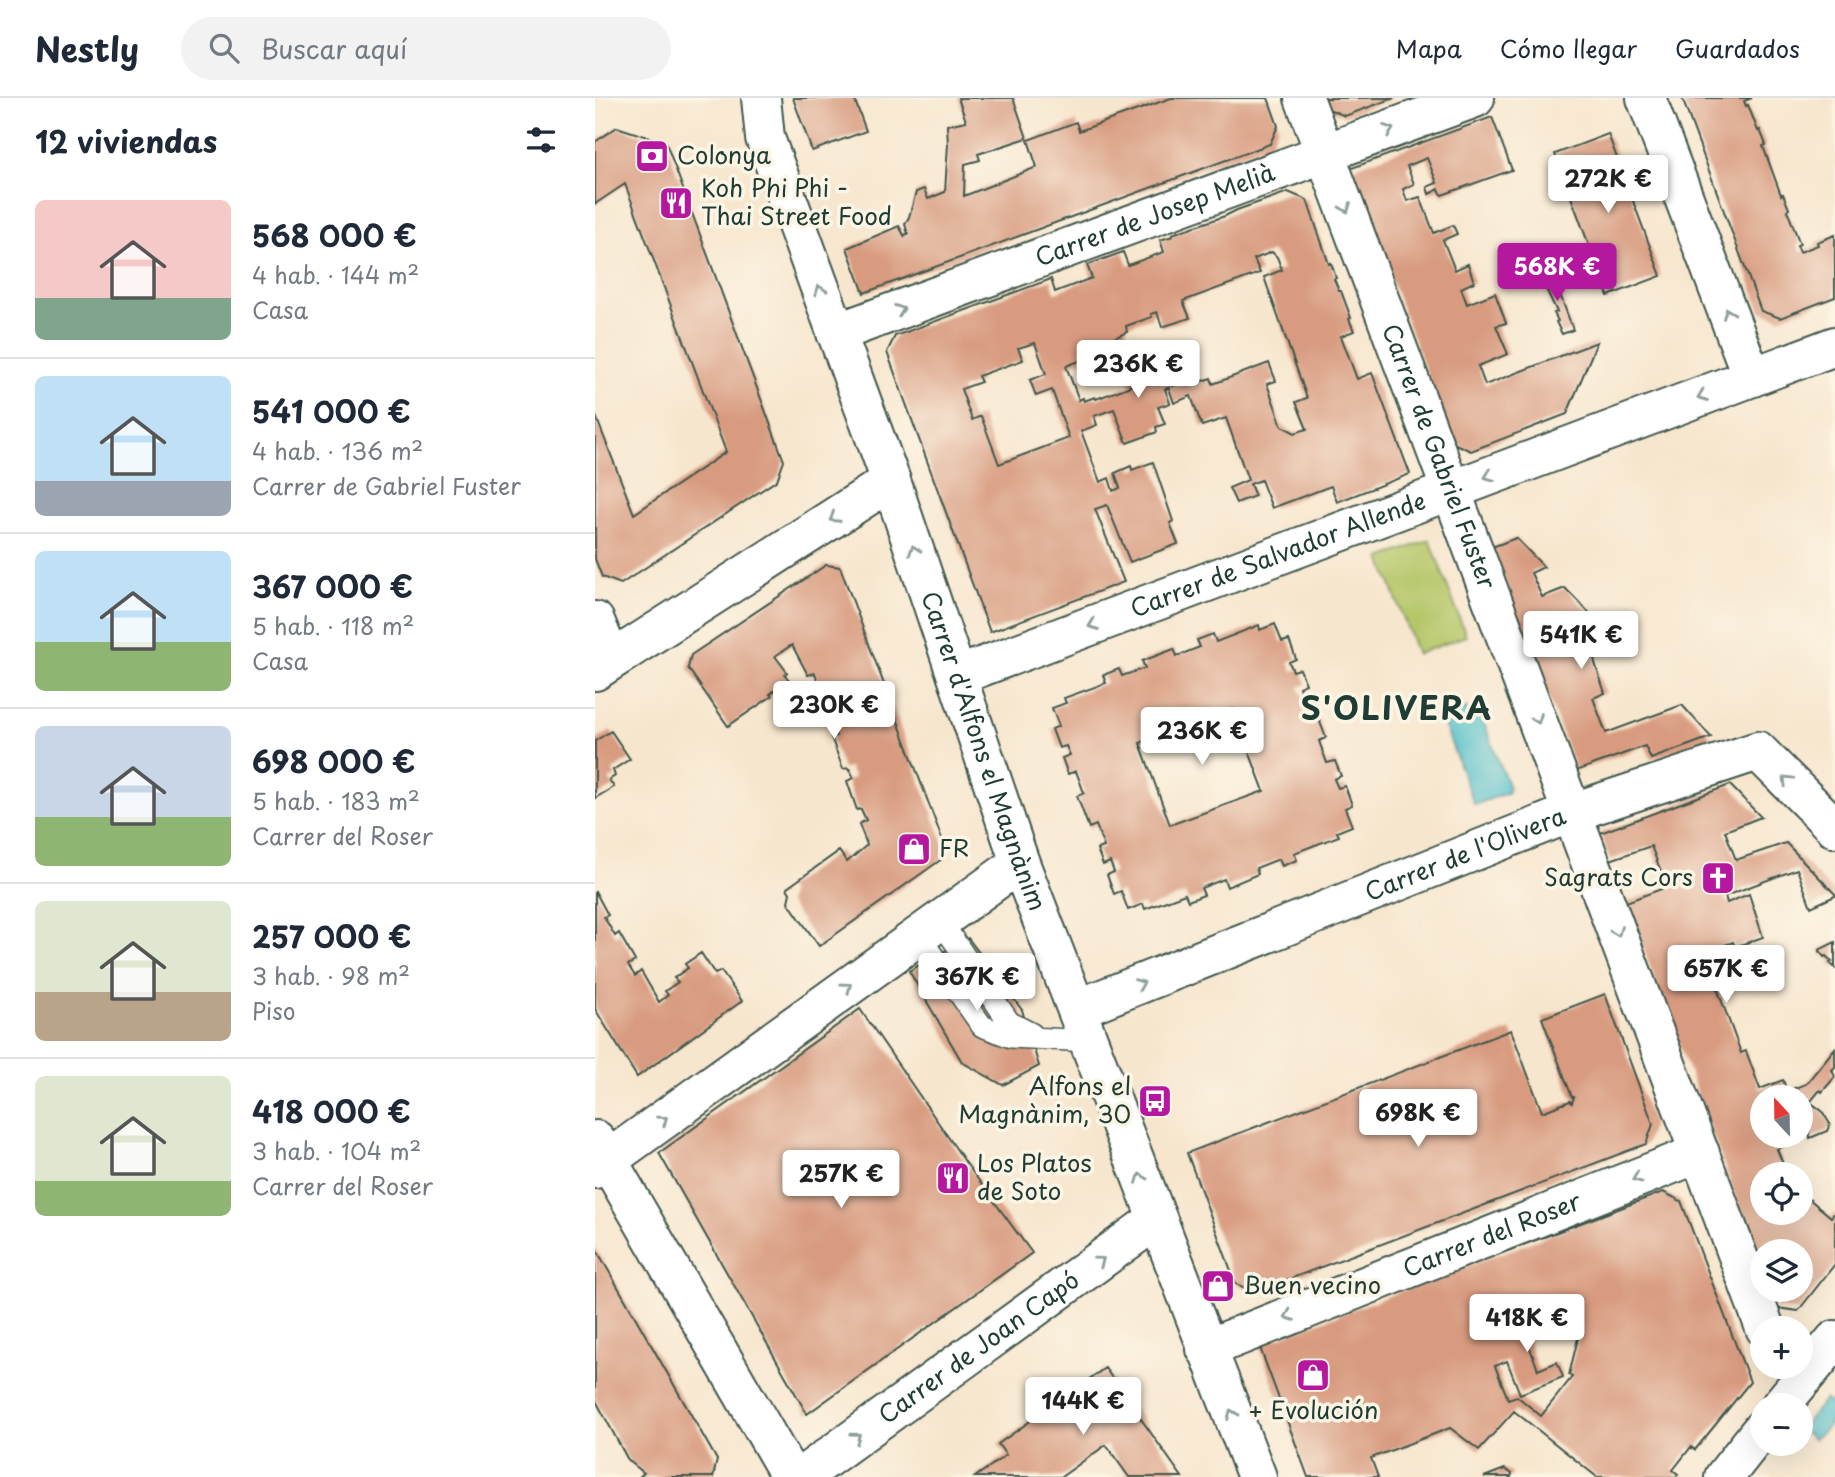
<!DOCTYPE html>
<html lang="es">
<meta charset="utf-8">
<style>
body{margin:0;font-family:"Playpen Sans",sans-serif;background:#f2f2f3;color:#1f2937;height:100vh;display:flex;flex-direction:column;font-size:26px;white-space:nowrap}
*{box-sizing:border-box;margin:0}
p{font-size:23px;color:#747a83}
.icon{flex:none;width:38px;height:38px;fill:none;stroke:currentColor;stroke-width:2;stroke-linecap:round;stroke-linejoin:round}
.map{position:relative;flex:1;overflow:hidden}
.panel{display:flex;flex-direction:column;background:#fff;width:595px}
.panel>*{flex:none}
.needle{width:46px;rotate:338deg}
.tools{position:absolute;left:1155px;top:987px;display:grid;gap:14px}
.tools a{display:grid;place-items:center;width:63px;height:63px;border-radius:50%;background:#fff;box-shadow:0 7px 28px #0002;font-size:35px}
.price{position:absolute;translate:-50% -60px;padding:0 16px;border-radius:7px;background:#fff;color:#222;font-size:23px;line-height:46px;filter:drop-shadow(0 2px 4px #0008)}
.price::after{content:'';position:absolute;left:50%;top:42px;width:21px;height:16px;margin-left:-10px;background:inherit;clip-path:polygon(0 0,100% 0,50% 100%)}
.price.active{background:#b5179e;color:#fff}
ul{padding:0;list-style:none}
li{display:flex;align-items:center;gap:21px;height:175px;padding:0 35px}
li+li{border-top:2px solid #e0e1e3}
li span{display:grid;place-items:center;flex:none;width:196px;height:140px;border-radius:10px;color:#555}
li>.icon{margin-inline-start:auto}
span .icon{width:84px;height:84px;fill:#fffc;stroke-width:1}
li b{font-size:30px}
h2{display:flex;justify-content:space-between;align-items:center;height:84px;padding:0 35px;font-size:30px}
header{display:flex;align-items:center;gap:42px;box-sizing:border-box;height:98px;padding:0 35px;background:#fff;border-bottom:2px solid #e0e1e3}
header strong{font-size:33px}
nav{display:flex;gap:38px;margin-inline-start:auto;font-size:24px}
.search{width:490px;height:63px;background:#f2f2f3;display:flex;align-items:center;gap:18px;box-sizing:border-box;padding:0 24px;border-radius:38px;color:#747a83;font-size:26px}
main{display:flex;flex:1;min-height:0}
.map>svg:first-child{display:block}
</style>
<header>
<strong>Nestly</strong>
<div class="search"><svg class="icon" aria-label="search" viewBox="0 0 24 24"><circle cx="10" cy="10" r="6"/><path d="M15 15l6 6"/></svg>Buscar aquí</div>
<nav><a>Mapa</a><a>Cómo llegar</a><a>Guardados</a></nav>
</header>
<main>
<section class="panel">
<h2>12 viviendas<svg class="icon" aria-label="filters" viewBox="0 0 24 24"><path d="M4 7h16M4 17h16"/><circle cx="9" cy="7" r="2"/><circle cx="15" cy="17" r="2"/></svg></h2>
<ul>
<li><span style="background:linear-gradient(#f6c9c9 70%,#7fa58c 0)"><svg class="icon" aria-label="home" viewBox="0 0 24 24"><path d="M3 11l9-7 9 7M6 9v11h12V9"/></svg></span><div><b>568 000 €</b><p>4 hab. · 144 m²</p><p>Casa</p></div></li>
<li><span style="background:linear-gradient(#bfe0f5 75%,#9aa5b1 0)"><svg class="icon" aria-label="home" viewBox="0 0 24 24"><path d="M3 11l9-7 9 7M6 9v11h12V9"/></svg></span><div><b>541 000 €</b><p>4 hab. · 136 m²</p><p>Carrer de Gabriel Fuster</p></div></li>
<li><span style="background:linear-gradient(#bfe0f5 65%,#8fb573 0)"><svg class="icon" aria-label="home" viewBox="0 0 24 24"><path d="M3 11l9-7 9 7M6 9v11h12V9"/></svg></span><div><b>367 000 €</b><p>5 hab. · 118 m²</p><p>Casa</p></div></li>
<li><span style="background:linear-gradient(#c9d6e8 65%,#8fb573 0)"><svg class="icon" aria-label="home" viewBox="0 0 24 24"><path d="M3 11l9-7 9 7M6 9v11h12V9"/></svg></span><div><b>698 000 €</b><p>5 hab. · 183 m²</p><p>Carrer del Roser</p></div></li>
<li><span style="background:linear-gradient(#dfe7d0 65%,#b9a48a 0)"><svg class="icon" aria-label="home" viewBox="0 0 24 24"><path d="M3 11l9-7 9 7M6 9v11h12V9"/></svg></span><div><b>257 000 €</b><p>3 hab. · 98 m²</p><p>Piso</p></div></li>
<li><span style="background:linear-gradient(#dfe7d0 75%,#8fb573 0)"><svg class="icon" aria-label="home" viewBox="0 0 24 24"><path d="M3 11l9-7 9 7M6 9v11h12V9"/></svg></span><div><b>418 000 €</b><p>3 hab. · 104 m²</p><p>Carrer del Roser</p></div></li>
</ul>
</section>
<div class="map">
<svg width="1240" height="1379" viewBox="0 0 1240 1379">
<rect width="100%" height="100%" fill="#fcf5e5"/>
<filter id="ink" filterUnits="userSpaceOnUse"><feTurbulence type="fractalNoise" baseFrequency=".0143" numOctaves="2"/><feDisplacementMap in="SourceGraphic" scale="14" xChannelSelector="R" yChannelSelector="G"/><feConvolveMatrix kernelMatrix="1 2 1 2 8 2 1 2 1" color-interpolation-filters="sRGB"/></filter>
<filter id="wash" filterUnits="userSpaceOnUse"><feTurbulence type="fractalNoise" baseFrequency=".00686" numOctaves="4" result="noise"/><feDisplacementMap in="SourceGraphic" scale="28" xChannelSelector="R" yChannelSelector="G"/><feGaussianBlur stdDeviation="1.57" result="paint"/><feColorMatrix in="noise" values="0 0 0 0 0 0 0 0 0 0 0 0 0 0 0 0 0 1.4 0 .05"/><feComposite in="paint" operator="in"/></filter>
<g filter="url(#wash)">
<rect width="100%" height="100%" fill="#f7e6ce"/>
<path fill="#b6c76a" stroke="#6a824f" stroke-width="2" d="M835,442L871,538L822,556L786,460Z"/>
<path fill="#52bfca" stroke="#387e7f" stroke-width="2" d="M872,610L877,616L884,615L886,617L914,690L912,695L882,706H879L847,621Z
M1230,1301L1240,1309C1240,1322 1228,1335 1218,1341L1206,1331Z"/>
<g id="blocks">
<path fill="#d89b80" fill-rule="evenodd" d="M198,0H259L271,33L217,53Z
M363,0H418L432,40L383,56L385,62L370,66L369,98L442,69L433,42L481,24L484,33L576,0H673L683,28L675,46L269,195L252,150L304,128L310,139L309,137L313,136L310,126L314,119L321,94L329,91L333,101L350,94L353,46L352,27L371,23Z
M728,0H799L750,18L731,10Z
M1087,0H1157L1149,3L1151,8L1153,7L1163,33L1165,32L1171,47L1168,48L1186,97L1188,96L1194,111L1192,112L1205,146L1202,147L1205,154L1223,147L1222,144L1240,137V199L1185,220L1166,213Z
M897,19L917,72L847,97L844,91L834,96L832,89L842,85L832,60L812,68L819,86L808,91L812,103L825,99L839,135L858,127L862,136L848,142L860,172L873,166L879,184L866,190L872,206L900,195L911,225L901,228L913,256L883,268L890,287L1002,244L972,316L876,353L858,345L754,71Z
M22,29L71,45L189,363L182,382L26,486L7,479L0,461V316L39,416L131,354L30,86L0,106V44Z
M1013,36L1066,178L1013,198L960,56Z
M693,94L712,102L734,166L736,165L741,180L739,181L744,193H746L756,220L754,221L759,233L746,238L762,281L777,275L815,376L742,404L736,388L677,410L666,382L655,386L660,398L641,405L634,390L653,382L631,320L607,328L596,298L579,305L574,290L570,291L575,305L563,309L570,326L561,329L562,334L532,345L519,311L499,318L502,327L486,333L505,384L514,380L518,393L525,390L520,375L536,368L537,372L558,364L578,423L575,425L583,446L535,464L512,407L500,411L529,484L395,534L292,254L300,238L456,181L460,194L497,180L492,167L528,154L533,167L569,154L565,142L578,138L577,136L630,118L642,112ZM677,154L682,159L687,172L669,179L712,300L701,304L712,331L700,335L687,328L672,286L681,283L674,265L618,286L616,280L593,288L591,283L578,288L568,258L530,271L536,288L501,301L500,299L489,303L488,300L484,302L471,268L487,262L488,267L524,253L519,240L532,234L531,228L557,219L556,216L562,214L567,229L595,220L588,203L665,175L659,161ZM440,245L451,276L435,282L441,298L457,292L474,340L404,366L386,318L377,322L366,291L386,284L383,278L428,262L423,250Z
M957,174L978,232L967,236L961,224L963,223L959,215L962,214L945,178Z
M921,440L949,469L936,475L947,499L970,490L1010,531L995,537L1000,565L1010,595L998,600L1011,635L1087,607L1116,639L1056,661L1050,648L981,673L897,449Z
M231,467L245,469L350,749L347,761L224,848L193,804L195,795L192,790L244,753L252,764L272,747L264,726L271,722L266,711L262,712L252,683L259,680L254,670L248,671L236,639L241,638L233,616L228,617L217,590L224,587L220,575L213,577L197,547L180,558L192,574L190,577L194,582L175,596L177,598L133,628L93,570L96,557Z
M680,526L687,544L694,542L701,561L694,564L698,573L705,571L711,586L704,589L712,611L719,608L731,640L724,643L732,665L740,663L746,678L739,681L743,690L750,688L757,707L750,710L757,728L742,734L744,738L699,755L702,762L687,768L684,761L661,770L663,776L632,789L629,781L606,790L609,797L593,803L590,796L550,811L548,806L533,812L526,793L519,796L512,777L519,774L515,764L508,767L502,751L509,749L501,727L494,730L482,698L489,695L481,673L473,676L467,660L475,657L471,648L464,650L457,631L464,628L457,610L471,605L469,600L511,585L508,577L524,571L527,578L550,570L547,563L579,551L582,558L605,549L602,542L618,536L621,544L664,527L665,532ZM638,611L669,693L575,727L545,645Z
M16,633L35,661L18,672L20,678L14,682L19,689L0,700V643Z
M1135,687L1166,719L1130,733L1141,762L1191,745L1240,796V798L1216,809L1202,771L1130,798L1132,805L1154,796L1168,839L1140,849L1138,844L1109,855L1146,955L1151,953L1165,991L1188,982L1192,993L1211,986L1240,950V969L1237,972L1240,979L1227,994L1225,992L1215,1004L1227,1013L1235,1026L1232,1033L1215,1040L1214,1032L1206,1025V999H1167V1038H1192L1195,1046L1182,1051L1192,1076H1167V1115H1206V1099L1214,1101L1236,1119L1240,1114V1166L1203,1213L1182,1210L1175,1192H1206V1153H1167V1170L1031,804L1072,789L1056,748L1015,762L1005,735Z
M0,793L13,817L9,819L20,838L24,835L40,863L33,867L40,878L46,873L64,904L73,897L70,893L83,884L79,880L93,870L90,866L106,855L120,876L126,873L147,903L42,979L0,911Z
M373,840L427,912L444,968L408,987L367,964L314,873Z
M1240,844V870L1235,865L1237,864L1231,858L1229,859L1224,852Z
M1010,896L1058,1026L1051,1046L660,1194L641,1186L592,1055L916,932L947,1014L975,1003L977,1005L979,999H977L947,920Z
M265,911L371,1065L437,1155L212,1316L64,1055Z
M1068,1094L1086,1103L1155,1284L1100,1352L1096,1349L1078,1372L1083,1376L1081,1379H1002L919,1313L884,1352L855,1330L776,1360L783,1379H713L664,1247ZM973,1207L984,1236L974,1277L977,1279L946,1318L922,1298L913,1301L900,1268L912,1263L925,1296L968,1279L962,1264L943,1272L926,1225Z
M0,1149L122,1362L118,1379H44L49,1375L33,1362L0,1301Z
M510,1270L587,1379H534L511,1347L466,1379H380L411,1357L403,1346Z
M910,1371L917,1376L916,1379H889Z"/>
</g>
</g>
<g filter="url(#ink)">
<use href="#blocks" fill-opacity="0" stroke="#3f564b" stroke-width="2"/>
<g fill="none" stroke-linecap="round" stroke-linejoin="round">
<g stroke="#3f564b" stroke-width="24">
<path id="lane" d="M345,822L414,924L437,936
M324,838L387,928L416,939L494,943"/>
</g>
<g stroke="#3f564b" stroke-width="42">
<g id="street">
<path id="s1" d="M709,0L1170,1230"/>
<path d="M1051,0L1157,279"/>
<path id="s2" d="M241,235L880,0"/>
<path d="M0,523L16,562"/>
<path d="M0,573L296,383"/>
<path id="s3" d="M362,578L1240,248"/>
<path id="s4" d="M482,911L978,714L1163,653L1240,730"/>
<path d="M1,1042L196,1379"/>
<path d="M0,1071L425,765"/>
<path id="s5" d="M611,1251L1105,1055"/>
<path d="M1186,1307L1240,1242"/>
<path id="s6" d="M206,1379L562,1121"/>
<path d="M1129,1379L1167,1331"/>
</g>
</g>
<g stroke="#3f564b" stroke-width="42">
<g id="secondary">
<path id="s7" d="M166,0L170,40L296,383L425,765L662,1379"/>
</g>
</g>
<use href="#lane" stroke="#fff" stroke-width="21"/>
<use href="#street" stroke="#fff" stroke-width="38"/>
<use href="#secondary" stroke="#fff" stroke-width="38"/>
</g>
<defs><path id="oneway-chevron" d="M-2-3.5L2.5 0L-2 3.5" fill="none" stroke-width="1.6" stroke-linecap="round" stroke-linejoin="round" transform="scale(1.75)"/></defs>
<g stroke="#8f9e9a">
<use href="#oneway-chevron" transform="translate(794 32) rotate(-20)"/>
<use href="#oneway-chevron" transform="translate(751 110) rotate(69)"/>
<use href="#oneway-chevron" transform="translate(225 192) rotate(-110)"/>
<use href="#oneway-chevron" transform="translate(305 212) rotate(-20)"/>
<use href="#oneway-chevron" transform="translate(1133 215) rotate(-111)"/>
<use href="#oneway-chevron" transform="translate(1107 298) rotate(159)"/>
<use href="#oneway-chevron" transform="translate(894 378) rotate(159)"/>
<use href="#oneway-chevron" transform="translate(239 420) rotate(147)"/>
<use href="#oneway-chevron" transform="translate(319 452) rotate(-109)"/>
<use href="#oneway-chevron" transform="translate(498 527) rotate(159)"/>
<use href="#oneway-chevron" transform="translate(942 621) rotate(69)"/>
<use href="#oneway-chevron" transform="translate(1192 682) rotate(-135)"/>
<use href="#oneway-chevron" transform="translate(1022 834) rotate(69)"/>
<use href="#oneway-chevron" transform="translate(545 886) rotate(-22)"/>
<use href="#oneway-chevron" transform="translate(252 889) rotate(-36)"/>
<use href="#oneway-chevron" transform="translate(68 1022) rotate(-36)"/>
<use href="#oneway-chevron" transform="translate(546 1080) rotate(-111)"/>
<use href="#oneway-chevron" transform="translate(1042 1080) rotate(158)"/>
<use href="#oneway-chevron" transform="translate(505 1163) rotate(-36)"/>
<use href="#oneway-chevron" transform="translate(694 1218) rotate(158)"/>
<use href="#oneway-chevron" transform="translate(637 1316) rotate(-112)"/>
<use href="#oneway-chevron" transform="translate(261 1339) rotate(-36)"/>
</g>
</g>
<defs>
<g id="bank-square" transform="scale(1.75)"><rect x="-9" y="-9" width="18" height="18" rx="4" fill="#b5179e" stroke="#fcf5e5"/><path d="M-6-4H6V4H-6ZM0-2.3a2.3 2.3 0 1 0 0 4.6a2.3 2.3 0 1 0 0-4.6Z" fill="#fff"/></g>
<g id="restaurant-square" transform="scale(1.75)"><rect x="-9" y="-9" width="18" height="18" rx="4" fill="#b5179e" stroke="#fcf5e5"/><path d="M-5-6h1v4h1v-4h1v4h1v-4h1v5L-1.5 .5V6h-2V.5L-5-1ZM5-6V6H3V1.5H1.5Q1.5-4 5-6Z" fill="#fff"/></g>
<g id="shop-square" transform="scale(1.75)"><rect x="-9" y="-9" width="18" height="18" rx="4" fill="#b5179e" stroke="#fcf5e5"/><path d="M-5-2.5h2.3a2.7 3.5 0 0 1 5.4 0H5L5.5 6h-11ZM-1.5-2.5h3a1.5 2.3 0 0 0-3 0Z" fill="#fff"/></g>
<g id="church-square" transform="scale(1.75)"><rect x="-9" y="-9" width="18" height="18" rx="4" fill="#b5179e" stroke="#fcf5e5"/><path d="M-1.2-6h2.4v3.5h3.3v2.4h-3.3V6h-2.4V-.1h-3.3v-2.4h3.3Z" fill="#fff"/></g>
<g id="bus-square" transform="scale(1.75)"><rect x="-9" y="-9" width="18" height="18" rx="4" fill="#b5179e" stroke="#fcf5e5"/><path d="M-5-6H5V4H4V6H2V4H-2V6H-4V4H-5ZM-3.5-4V0h7V-4ZM-3.5 1.2v1.5H-2V1.2ZM2 1.2v1.5H3.5V1.2Z" fill="#fff"/></g>
</defs>
<g fill-rule="evenodd">
<use href="#bank-square" x="57" y="58"/>
<use href="#restaurant-square" x="81" y="105"/>
<use href="#shop-square" x="319" y="751"/>
<use href="#church-square" x="1123" y="780"/>
<use href="#bus-square" x="560" y="1003"/>
<use href="#restaurant-square" x="358" y="1080"/>
<use href="#shop-square" x="623" y="1188"/>
<use href="#shop-square" x="718" y="1277"/>
</g>
<g text-anchor="middle" stroke-width="7" stroke-linejoin="round" paint-order="stroke">
<g font-size="24" fill="#1f3d34" stroke="#fcf5e5" text-anchor="start">
<text x="82" y="66">Colonya</text>
<text x="106" y="99">Koh Phi Phi -<tspan x="106" dy="28">Thai Street Food</tspan></text>
<text x="344" y="759">FR</text>
<text x="1098" y="788" text-anchor="end">Sagrats Cors</text>
<text x="536" y="997" text-anchor="end">Alfons el<tspan x="536" dy="28">Magnànim, 30</tspan></text>
<text x="382" y="1074">Los Platos<tspan x="382" dy="28">de Soto</tspan></text>
<text x="648" y="1196">Buen vecino</text>
<text x="718" y="1321" text-anchor="middle">+ Evolución</text>
</g>
<g font-size="24" fill="#1f3d34" stroke="#fcf5e5">
<text dy="8" stroke="none"><textPath href="#s2" startOffset="340">Carrer de Josep Melià</textPath></text>
<text dy="8" stroke="none"><textPath href="#s1" startOffset="383">Carrer de Gabriel Fuster</textPath></text>
<text dy="8" stroke="none"><textPath href="#s3" startOffset="343">Carrer de Salvador Allende</textPath></text>
<text dy="8" stroke="none"><textPath href="#s7" startOffset="691">Carrer d'Alfons el Magnànim</textPath></text>
<text dy="8" stroke="none"><textPath href="#s4" startOffset="418">Carrer de l'Olivera</textPath></text>
<text dy="8" stroke="none"><textPath href="#s5" startOffset="308">Carrer del Roser</textPath></text>
<text dy="8" stroke="none"><textPath href="#s6" startOffset="220">Carrer de Joan Capó</textPath></text>
</g>
<g font-size="32" font-weight="bold" letter-spacing="2" fill="#1f3d34" stroke="#fcf5e5">
<text x="802" y="622">S'OLIVERA</text>
</g>
</g>
</svg>
<div class="tools">
<a><svg class="needle" viewBox="-14 -14 28 28"><path d="M0-13l5 13h-10z" fill="#e53935"/><path d="M0 13l5-13h-10z" fill="#747a83"/></svg></a>
<a><svg class="icon" aria-label="locate" viewBox="0 0 24 24"><circle cx="12" cy="12" r="6"/><path d="M12 2v4M12 18v4M2 12h4M18 12h4"/></svg></a>
<a><svg class="icon" aria-label="layers" viewBox="0 0 24 24"><path d="M12 4l9 5-9 5-9-5zM3 14l9 5 9-5"/></svg></a>
<a>+</a>
<a>−</a>
</div>
<b class="price" style="left:1013px;top:117px">272K €</b>
<b class="price active" style="left:962px;top:205px">568K €</b>
<b class="price" style="left:543px;top:302px">236K €</b>
<b class="price" style="left:986px;top:573px">541K €</b>
<b class="price" style="left:239px;top:643px">230K €</b>
<b class="price" style="left:607px;top:669px">236K €</b>
<b class="price" style="left:1131px;top:907px">657K €</b>
<b class="price" style="left:382px;top:915px">367K €</b>
<b class="price" style="left:823px;top:1051px">698K €</b>
<b class="price" style="left:246px;top:1112px">257K €</b>
<b class="price" style="left:932px;top:1256px">418K €</b>
<b class="price" style="left:488px;top:1339px">144K €</b>
</div>
</main>
